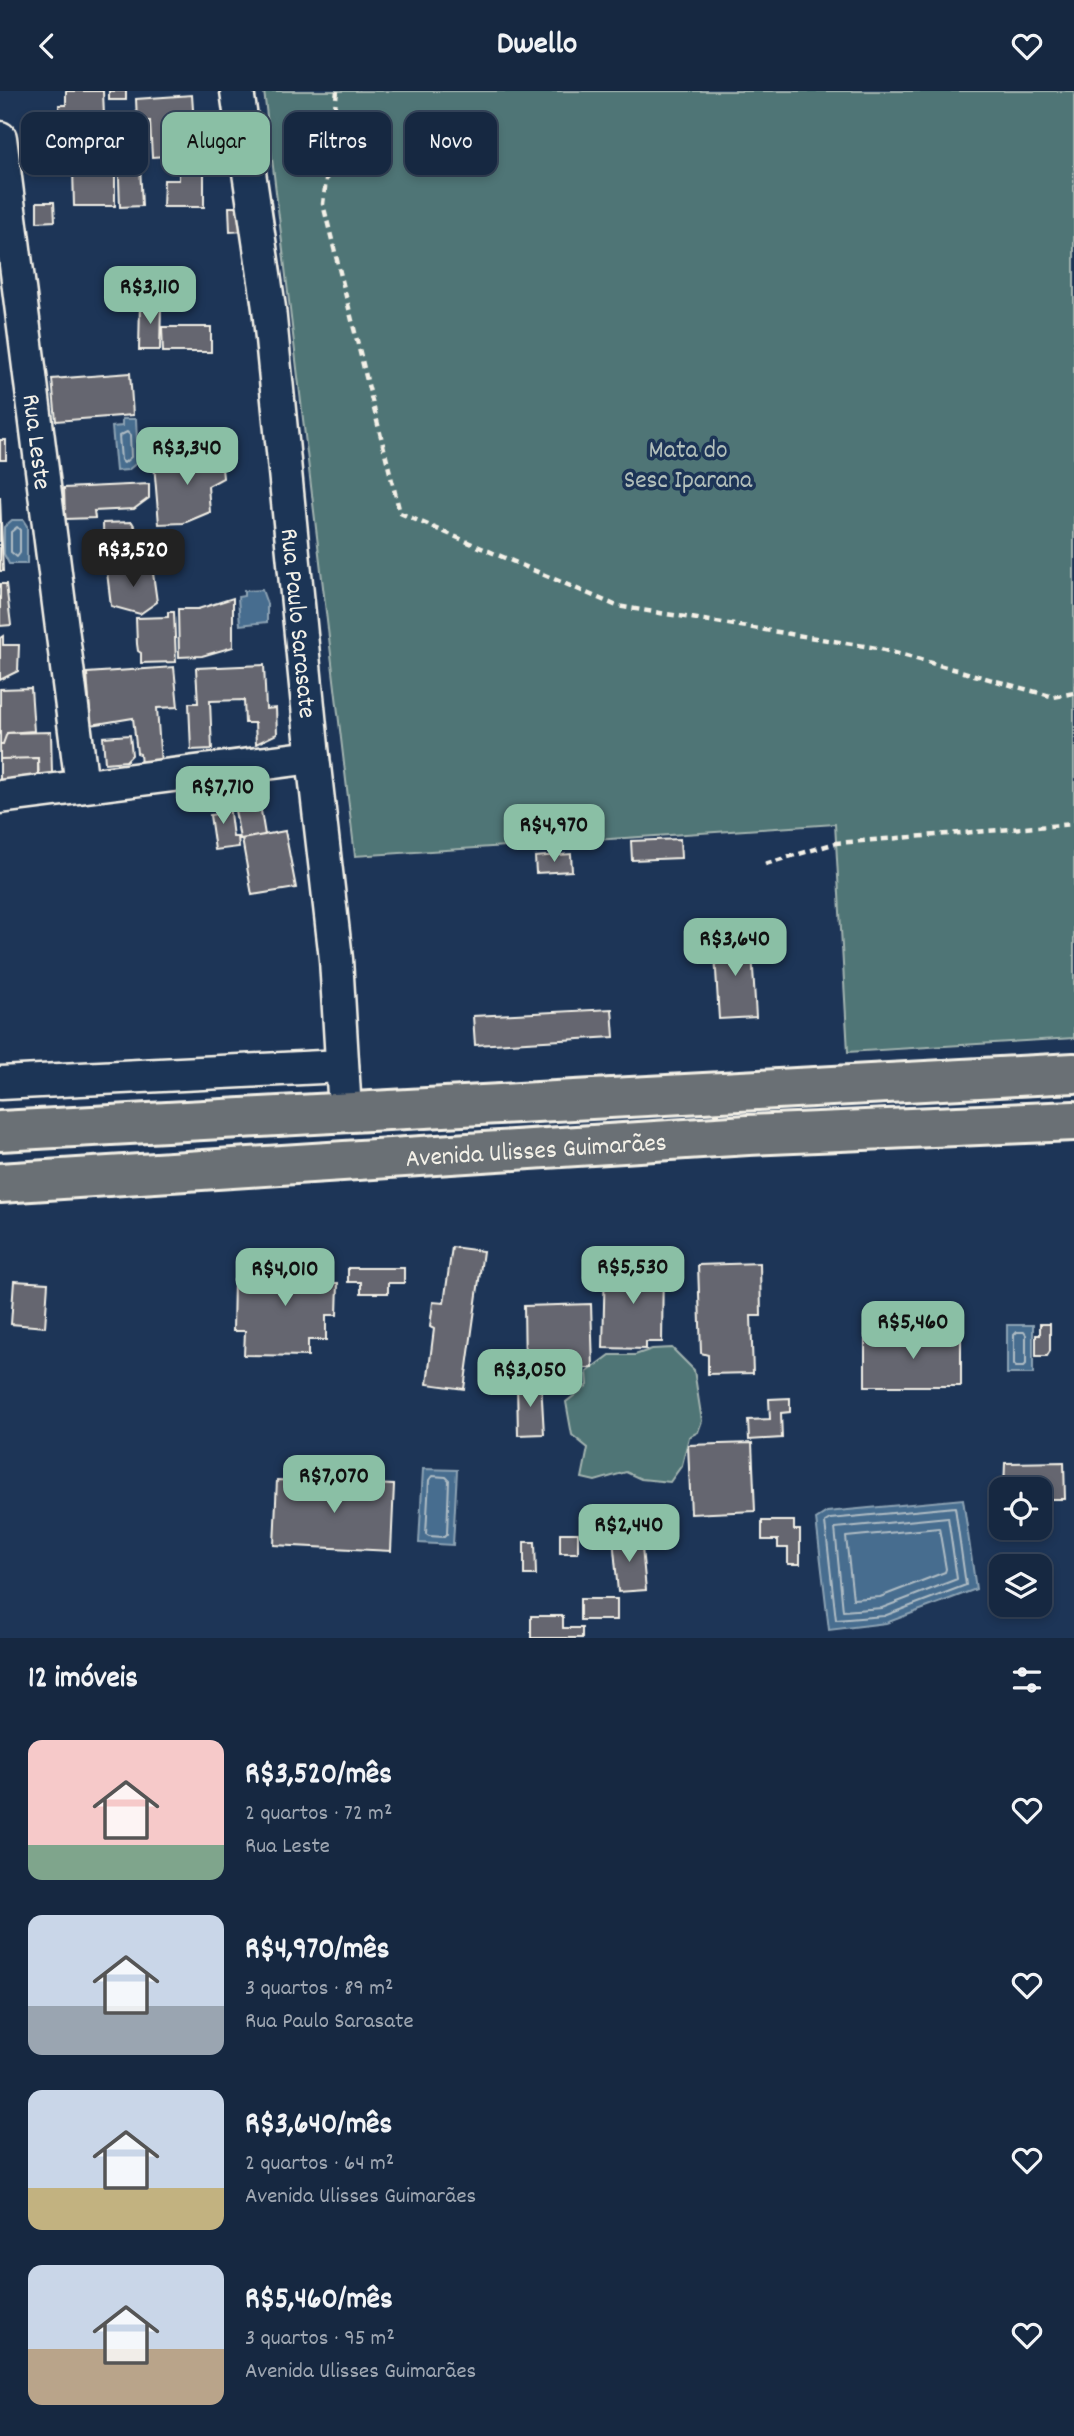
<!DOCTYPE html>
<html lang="pt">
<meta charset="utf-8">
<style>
body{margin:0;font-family:Dekko,sans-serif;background:#23344c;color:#f1f3f6;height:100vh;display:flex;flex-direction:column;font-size:26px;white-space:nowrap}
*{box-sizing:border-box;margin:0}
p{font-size:23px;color:#9ea6b1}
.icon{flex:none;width:38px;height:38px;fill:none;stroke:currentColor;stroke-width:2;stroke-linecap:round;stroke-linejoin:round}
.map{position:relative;height:1547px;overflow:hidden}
.side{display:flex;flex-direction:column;background:#162841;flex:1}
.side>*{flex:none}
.hud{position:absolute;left:21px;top:21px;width:700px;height:63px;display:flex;gap:14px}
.buttons{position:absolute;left:989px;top:1386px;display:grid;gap:14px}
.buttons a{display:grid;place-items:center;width:63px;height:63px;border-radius:14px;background:#162841;box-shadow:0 4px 10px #0003,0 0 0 2px #35445a;font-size:35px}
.price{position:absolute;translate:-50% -60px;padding:0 16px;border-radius:14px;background:#8abfa5;color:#111;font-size:23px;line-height:46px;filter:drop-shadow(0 2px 4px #0008)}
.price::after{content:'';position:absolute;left:50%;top:42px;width:21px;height:16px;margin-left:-10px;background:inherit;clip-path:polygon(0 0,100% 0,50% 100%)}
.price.active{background:#222;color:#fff}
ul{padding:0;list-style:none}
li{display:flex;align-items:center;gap:21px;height:175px;padding:0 28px}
li span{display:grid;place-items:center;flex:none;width:196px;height:140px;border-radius:14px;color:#555}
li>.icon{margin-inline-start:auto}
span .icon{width:84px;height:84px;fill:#fffc;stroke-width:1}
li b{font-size:30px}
h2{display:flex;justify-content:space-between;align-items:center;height:84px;padding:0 28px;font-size:30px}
.pill{padding:0 24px;border-radius:14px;background:#162841;box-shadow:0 4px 10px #0003,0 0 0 2px #35445a;font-size:24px;line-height:63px}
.pill.active{background:#8abfa5;color:#111}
header{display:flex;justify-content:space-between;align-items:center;height:91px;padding:0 28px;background:#162841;font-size:32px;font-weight:700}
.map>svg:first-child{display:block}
</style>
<header><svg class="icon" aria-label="back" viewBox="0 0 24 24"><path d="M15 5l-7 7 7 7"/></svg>Dwello<svg class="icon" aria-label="heart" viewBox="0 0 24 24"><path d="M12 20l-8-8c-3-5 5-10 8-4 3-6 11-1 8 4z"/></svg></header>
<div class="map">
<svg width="1074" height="1547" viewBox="0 0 1074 1547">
<rect width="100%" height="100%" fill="#1d3557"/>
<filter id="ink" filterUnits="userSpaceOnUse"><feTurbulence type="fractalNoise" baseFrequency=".0143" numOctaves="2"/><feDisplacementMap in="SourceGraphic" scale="14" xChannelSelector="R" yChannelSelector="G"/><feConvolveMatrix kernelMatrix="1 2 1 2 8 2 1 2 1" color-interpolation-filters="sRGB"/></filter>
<g filter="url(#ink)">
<path fill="#507576" stroke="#a2b3af" stroke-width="2" d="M264,0H1074V947L848,961L835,733L355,765Z
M672,1257L694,1279L702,1330L698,1341L689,1346L682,1374L670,1391L641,1388L626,1381L595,1390L582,1387L588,1357L572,1344L566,1311L588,1294L587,1281L610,1264H635L652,1258Z"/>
<path fill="#476d8f" stroke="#8ca2b3" stroke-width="2" d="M122,328H136L138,371L128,379L116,380L112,336L122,335Z
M12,429H23L27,435V473H9L4,463V436Z
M262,499L267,513V531L240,534L238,506L244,505V500Z
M1007,1234H1033V1283H1007Z
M423,1378L457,1379L453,1454L419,1452Z
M963,1408L976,1498L886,1532L829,1539L816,1428L827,1421Z"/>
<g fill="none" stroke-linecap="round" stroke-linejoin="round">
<path stroke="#afbcc4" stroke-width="2" d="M127,341L130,344L131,366L124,372L121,369L119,345Z
M17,436L20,439V462L17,466L11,461V441Z
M1017,1241H1024L1026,1244V1273L1023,1276H1016L1014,1274V1244Z
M432,1385L446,1386L449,1389L447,1443L444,1446L429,1445L426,1443L429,1389Z
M955,1416L966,1494L884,1525L836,1529L825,1431L830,1428Z
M948,1426L957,1488L882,1517L843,1520L835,1437Z
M939,1437L946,1478L945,1481L880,1506L853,1508L846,1446Z"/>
</g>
<path fill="#65666f" stroke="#f4f1e8" stroke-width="2" d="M66,0H103L104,26H94V49H106V71H55V31H59V14H66Z
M109,0H126V9H109Z
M192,4L196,63L152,66L150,30H137L136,8Z
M138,33L142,115L120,116L117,34Z
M179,77H204V116H163L164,89H179Z
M73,78H115V115H74Z
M37,111H54L55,130L37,131Z
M229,116H243L244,140L230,141Z
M140,211L161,212L160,259H139Z
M162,236H211V261H163Z
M130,282L133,324L56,330L52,288Z
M0,349H6V369H0Z
M220,357L223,387L208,395L210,421L184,432L159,433L154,373L190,370L205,358Z
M149,393V407L134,418L94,420L95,427L65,428L64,397Z
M0,405L3,480H0Z
M132,431L140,445L147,444L148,461L125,463L118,472L104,473L103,432Z
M152,475L157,511L140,523L111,515L107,481Z
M0,493H6L11,534L0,535Z
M233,507V556L202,565L179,566L178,518H198Z
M168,521H174L176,571L141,572V562L138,560L137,553L136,527L168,526Z
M3,545V554H19L18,580L0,589V547Z
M264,574L266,618L276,617L277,643L256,653L255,632H245L244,609L210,610L212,658L191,659L189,612H198L196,577Z
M174,576L178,616L157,617L161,673L141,674L140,663L137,662L133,627L91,634L87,582Z
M31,597L34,640L7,642L3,653H0V598Z
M51,641L52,683H38V667L0,668V653H3L7,642Z
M130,644L132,664L126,670L105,672L103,646Z
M38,667L39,690L0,691V668Z
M228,706L233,746H238L239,756L215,759L210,724L217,723L215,708Z
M260,714L265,744L240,748L235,719Z
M285,740L296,797L252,804L242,748Z
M680,748L681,767L632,769L631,750Z
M571,763L572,780L536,782L535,766Z
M751,845L756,926L719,928L714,847Z
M612,918L614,946L475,954L473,925Z
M452,1156L483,1160L464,1298L427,1293L434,1238L430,1236L433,1211L444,1212Z
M270,1167H326V1192H338L337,1224H326V1249H308V1265L244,1264L245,1240H233L234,1189L269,1190Z
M760,1172L761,1225H751L753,1282L708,1283V1264L701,1262L698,1174Z
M605,1173L663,1174L662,1251H646V1258L603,1257Z
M348,1177H404V1192H388V1202H361V1191H348Z
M14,1190L48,1192L45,1236L11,1233Z
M591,1213L593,1277L525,1278L524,1215Z
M1040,1233H1050V1260L1047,1265H1036V1244H1040Z
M865,1245H961V1295H865Z
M541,1291L544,1343L518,1344L517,1292Z
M790,1307V1321L781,1322L782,1347L749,1349L748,1329L770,1328L769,1308Z
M752,1352L755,1420L691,1423L688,1354Z
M1064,1371L1065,1408H1040V1398H1004L1005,1372Z
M277,1389L394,1394L391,1460L274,1454Z
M762,1430H794V1439H800V1473H788V1457H778V1449H762Z
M560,1442H578V1462H560Z
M641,1446L646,1499L618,1501L613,1447Z
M524,1451H535L536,1484H524Z
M580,1508H617V1529H580Z
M531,1525H563V1537H582V1547H531Z"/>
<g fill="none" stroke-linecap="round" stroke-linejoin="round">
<g stroke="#f4f1e8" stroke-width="37">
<g id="minor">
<path id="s1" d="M237,0L269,217L313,666L336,868L345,1021"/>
<path id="s2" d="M0,47L82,695"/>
<path d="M0,706L313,666"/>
<path d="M0,992L342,975"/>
</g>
</g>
<g stroke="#f4f1e8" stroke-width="44">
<g id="major">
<path d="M0,1040L1074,982"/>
<path id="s3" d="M0,1092L748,1044L1074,1030"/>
</g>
</g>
<path stroke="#f4f1e8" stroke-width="4.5" stroke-dasharray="7 5" stroke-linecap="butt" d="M337,0L323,113L400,422L617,515L877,557L1054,606L1074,602
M765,773L836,752L1074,733"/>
<use href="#minor" stroke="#1d3557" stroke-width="32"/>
<use href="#major" stroke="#6a7074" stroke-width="38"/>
</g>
</g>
<g text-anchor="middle" stroke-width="7" stroke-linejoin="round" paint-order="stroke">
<g font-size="26" fill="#f4f1e8" stroke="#1d3557">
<text dy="9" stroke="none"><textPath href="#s2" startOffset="306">Rua Leste</textPath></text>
<text dy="9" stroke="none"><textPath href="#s1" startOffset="536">Rua Paulo Sarasate</textPath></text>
<text dy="9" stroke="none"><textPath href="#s3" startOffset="537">Avenida Ulisses Guimarães</textPath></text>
</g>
<g font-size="26" fill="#b2bfba" stroke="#1d3557">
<text x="688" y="366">Mata do<tspan x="688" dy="30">Sesc Iparana</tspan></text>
</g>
</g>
</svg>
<div class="buttons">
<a><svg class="icon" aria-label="locate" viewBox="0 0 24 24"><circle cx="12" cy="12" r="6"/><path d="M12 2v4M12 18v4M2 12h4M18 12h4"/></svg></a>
<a><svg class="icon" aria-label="layers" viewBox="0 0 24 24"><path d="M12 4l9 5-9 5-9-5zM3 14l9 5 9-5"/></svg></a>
</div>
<b class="price" style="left:150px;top:235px">R$3,110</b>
<b class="price" style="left:187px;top:396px">R$3,340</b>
<b class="price active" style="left:133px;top:498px">R$3,520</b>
<b class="price" style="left:223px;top:735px">R$7,710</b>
<b class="price" style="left:554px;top:773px">R$4,970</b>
<b class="price" style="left:735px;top:887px">R$3,640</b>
<b class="price" style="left:633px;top:1215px">R$5,530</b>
<b class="price" style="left:285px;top:1217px">R$4,010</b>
<b class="price" style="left:913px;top:1270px">R$5,460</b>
<b class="price" style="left:530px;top:1318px">R$3,050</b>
<b class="price" style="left:334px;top:1424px">R$7,070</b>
<b class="price" style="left:629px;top:1473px">R$2,440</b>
<div class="hud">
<a class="pill">Comprar</a>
<a class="pill active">Alugar</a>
<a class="pill">Filtros</a>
<a class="pill">Novo</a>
</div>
</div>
<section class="side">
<h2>12 imóveis<svg class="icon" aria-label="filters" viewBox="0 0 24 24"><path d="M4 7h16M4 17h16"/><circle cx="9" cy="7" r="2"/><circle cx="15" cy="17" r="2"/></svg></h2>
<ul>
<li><span style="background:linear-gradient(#f6c9c9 75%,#7fa58c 0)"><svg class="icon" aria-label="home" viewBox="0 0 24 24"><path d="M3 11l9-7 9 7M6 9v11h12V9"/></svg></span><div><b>R$3,520/mês</b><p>2 quartos · 72 m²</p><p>Rua Leste</p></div><svg class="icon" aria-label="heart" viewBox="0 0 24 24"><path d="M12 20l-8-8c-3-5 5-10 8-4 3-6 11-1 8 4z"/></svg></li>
<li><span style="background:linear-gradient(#c9d6e8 65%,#9aa5b1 0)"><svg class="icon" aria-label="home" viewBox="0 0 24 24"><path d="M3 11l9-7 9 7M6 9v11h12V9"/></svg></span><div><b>R$4,970/mês</b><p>3 quartos · 89 m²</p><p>Rua Paulo Sarasate</p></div><svg class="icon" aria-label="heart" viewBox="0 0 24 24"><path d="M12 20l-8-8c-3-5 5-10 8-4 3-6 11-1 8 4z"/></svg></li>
<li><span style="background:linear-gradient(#c9d6e8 70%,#c2b280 0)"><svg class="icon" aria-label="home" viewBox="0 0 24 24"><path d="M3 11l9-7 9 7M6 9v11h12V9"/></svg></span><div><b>R$3,640/mês</b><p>2 quartos · 64 m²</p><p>Avenida Ulisses Guimarães</p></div><svg class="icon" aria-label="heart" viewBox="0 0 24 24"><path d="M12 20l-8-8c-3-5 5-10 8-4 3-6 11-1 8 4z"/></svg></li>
<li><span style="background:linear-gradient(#c9d6e8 60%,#b9a48a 0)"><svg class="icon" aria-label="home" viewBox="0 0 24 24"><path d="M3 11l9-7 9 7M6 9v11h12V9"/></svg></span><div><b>R$5,460/mês</b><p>3 quartos · 95 m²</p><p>Avenida Ulisses Guimarães</p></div><svg class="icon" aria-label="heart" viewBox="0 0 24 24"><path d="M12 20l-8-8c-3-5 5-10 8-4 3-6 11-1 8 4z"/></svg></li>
</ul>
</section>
